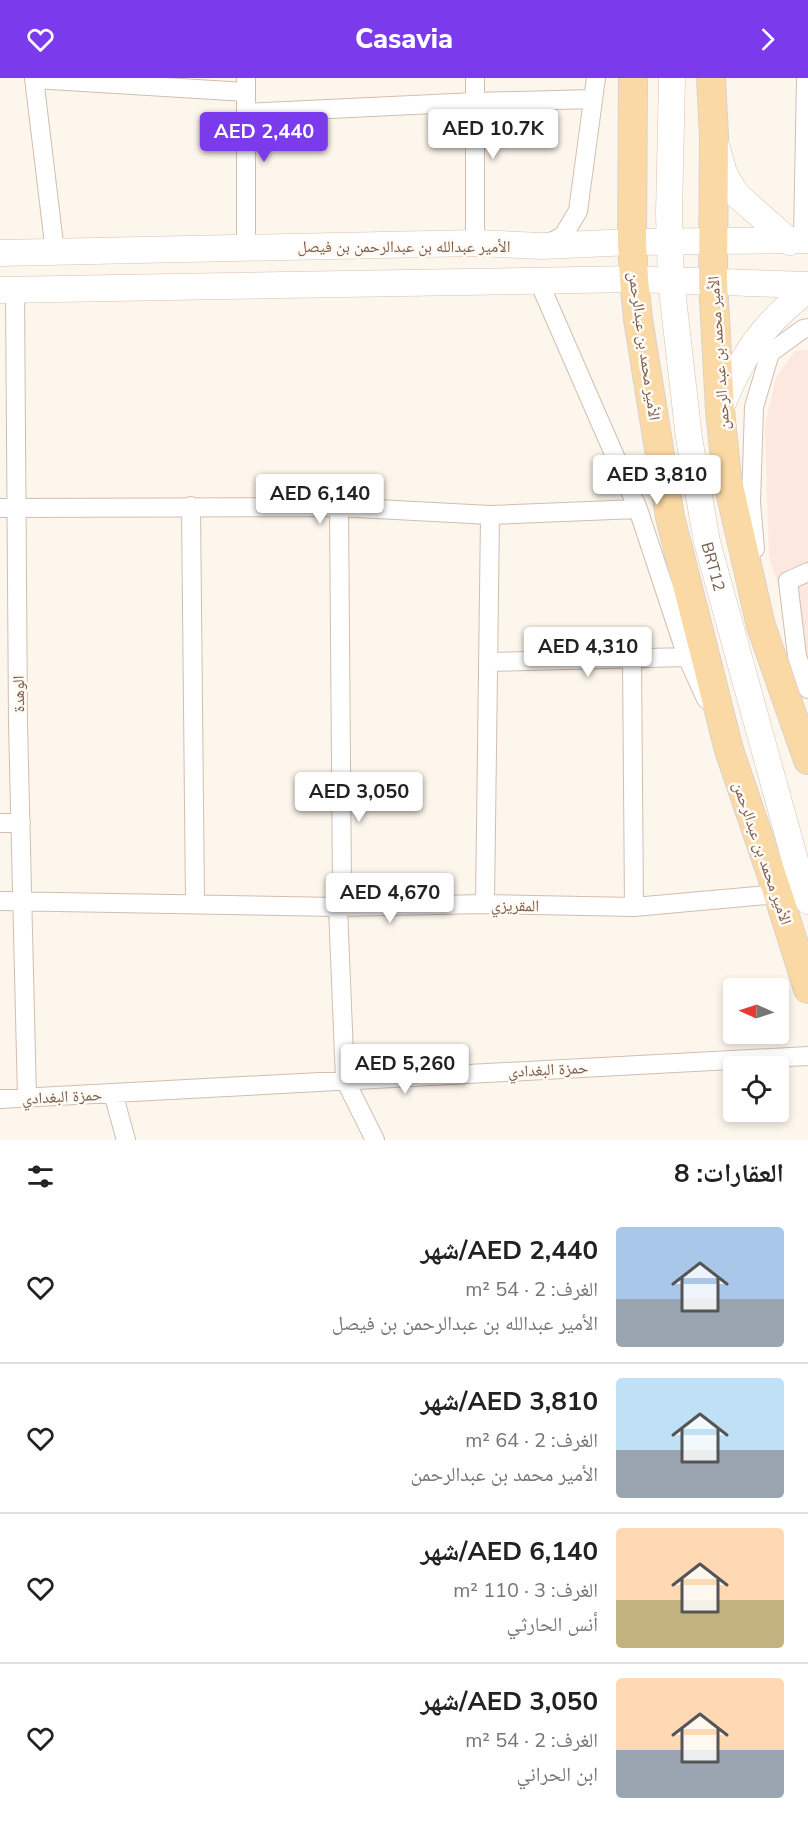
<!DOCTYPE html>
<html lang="ar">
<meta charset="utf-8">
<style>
body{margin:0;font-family:"Nunito Sans","Noto Naskh Arabic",sans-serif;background:#f2f2f2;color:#222;direction:rtl;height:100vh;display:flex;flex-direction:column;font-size:22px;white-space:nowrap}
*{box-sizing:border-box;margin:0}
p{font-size:20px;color:#767676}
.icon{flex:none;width:33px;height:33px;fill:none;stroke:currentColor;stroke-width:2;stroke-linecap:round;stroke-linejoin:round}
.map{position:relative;height:1062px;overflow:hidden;direction:ltr}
.panel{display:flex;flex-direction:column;background:#fff;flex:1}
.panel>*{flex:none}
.needle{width:39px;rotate:273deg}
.fabs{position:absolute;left:723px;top:900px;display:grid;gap:12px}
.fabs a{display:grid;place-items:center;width:66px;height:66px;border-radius:6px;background:#fff;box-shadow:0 3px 9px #0003;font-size:30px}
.price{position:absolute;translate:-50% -51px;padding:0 14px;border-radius:6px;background:#fff;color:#222;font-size:20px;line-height:39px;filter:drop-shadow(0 2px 3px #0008)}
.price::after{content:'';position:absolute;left:50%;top:36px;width:18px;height:14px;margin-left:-9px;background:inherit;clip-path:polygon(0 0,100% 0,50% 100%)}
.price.current{background:#7c3aed;color:#fff}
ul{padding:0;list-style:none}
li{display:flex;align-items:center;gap:18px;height:150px;padding:0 24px}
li+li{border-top:2px solid #e0e0e0}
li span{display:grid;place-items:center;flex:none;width:168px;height:120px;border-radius:6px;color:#555}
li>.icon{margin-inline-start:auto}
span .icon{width:72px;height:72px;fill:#fffc;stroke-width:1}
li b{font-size:26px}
h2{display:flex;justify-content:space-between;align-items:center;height:72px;padding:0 24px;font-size:26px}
header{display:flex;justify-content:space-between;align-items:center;height:78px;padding:0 24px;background:#7c3aed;color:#fff;font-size:27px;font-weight:800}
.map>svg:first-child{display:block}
</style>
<header><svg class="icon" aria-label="forward" viewBox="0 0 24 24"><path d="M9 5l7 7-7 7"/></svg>Casavia<svg class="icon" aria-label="heart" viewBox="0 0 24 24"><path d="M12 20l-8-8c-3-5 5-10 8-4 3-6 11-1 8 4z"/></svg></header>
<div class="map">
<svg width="808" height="1062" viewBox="0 0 808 1062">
<rect width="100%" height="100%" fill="#fdf6ec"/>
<path fill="#fde8e0" d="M808,272V599L769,479L765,348L776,299L795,273Z"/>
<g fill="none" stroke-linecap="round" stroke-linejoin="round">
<g stroke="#d1beb0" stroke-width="20">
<path id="street" d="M34,0L55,174
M475,0V165
M34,1L246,14
M246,35L475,24L593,21
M803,162L806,0
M547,166L563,158L578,133L596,0
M246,170V0
M539,204L638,431L687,579L706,621
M15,211L18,646L27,1020
M191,428L195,826
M339,429L342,811L338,829L345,1002L375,1062
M0,430L339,429L490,437L638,431
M755,471L751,424L754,329L770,275L803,251L808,250
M808,494L788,503L797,578L808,611
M632,580L634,829
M488,584L687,579
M0,745H21
M0,823L338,829L485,826L634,829L778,816
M485,826L490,437
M113,1015L126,1062
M0,1021L808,978"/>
</g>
<g stroke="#d6c0b0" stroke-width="27">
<g id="secondary">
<path id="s1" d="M672,0L669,136L671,203L689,360L707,464L798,793L808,823"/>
<path d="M717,70L724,95L736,116L790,164"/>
<path d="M0,175L475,165L542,168L632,164L808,162"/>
<path d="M0,212L634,201L808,207"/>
<path d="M720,332C741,279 762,246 808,212"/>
</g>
</g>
<g stroke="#dad1cd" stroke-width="30">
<path id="primary" d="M633,0L632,164L634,201L638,241L670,439L729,672L778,816L808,911
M711,0L714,58L713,204L720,332L727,400L761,548L808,682"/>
</g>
<use href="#street" stroke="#fff" stroke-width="18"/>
<use href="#secondary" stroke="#fff" stroke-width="26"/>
<use href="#primary" stroke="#fbd9a5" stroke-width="28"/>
</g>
<g text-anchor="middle" stroke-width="5" stroke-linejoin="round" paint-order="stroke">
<g font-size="16" fill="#7a5c4d" stroke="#fffaf3">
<text x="404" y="174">الأمير عبدالله بن عبدالرحمن بن فيصل</text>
<text transform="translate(645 268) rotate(82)" y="6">الأمير محمد بن عبدالرحمن</text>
<text transform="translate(718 275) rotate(-94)" y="6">الأمير محمد بن عبد الرحمن</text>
<text dy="6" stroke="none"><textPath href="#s1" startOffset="492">BRT12</textPath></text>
<text transform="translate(18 616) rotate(-91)" y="6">الوهدة</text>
<text transform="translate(763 775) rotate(71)" y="6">الأمير محمد بن عبدالرحمن</text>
<text transform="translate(515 827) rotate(1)" y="6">المقريزي</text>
<text transform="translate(548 991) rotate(-3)" y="6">حمزة البغدادي</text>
<text transform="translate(62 1018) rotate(-3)" y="6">حمزة البغدادي</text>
</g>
</g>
</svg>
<div class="fabs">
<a><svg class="needle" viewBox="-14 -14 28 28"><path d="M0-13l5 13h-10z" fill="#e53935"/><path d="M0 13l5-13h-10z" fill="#767676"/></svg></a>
<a><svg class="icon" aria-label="locate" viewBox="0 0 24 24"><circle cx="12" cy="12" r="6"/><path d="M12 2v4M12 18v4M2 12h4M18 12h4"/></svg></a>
</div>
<b class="price" style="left:493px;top:82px">AED 10.7K</b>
<b class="price current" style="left:264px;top:85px">AED 2,440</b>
<b class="price" style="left:657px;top:428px">AED 3,810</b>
<b class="price" style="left:320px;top:447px">AED 6,140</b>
<b class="price" style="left:588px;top:600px">AED 4,310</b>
<b class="price" style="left:359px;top:745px">AED 3,050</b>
<b class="price" style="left:390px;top:846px">AED 4,670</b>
<b class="price" style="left:405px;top:1017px">AED 5,260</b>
</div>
<section class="panel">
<h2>العقارات: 8<svg class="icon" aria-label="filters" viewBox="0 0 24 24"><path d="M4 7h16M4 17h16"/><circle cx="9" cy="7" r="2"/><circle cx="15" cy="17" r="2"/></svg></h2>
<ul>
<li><span style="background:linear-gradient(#a9c7e8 60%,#9aa5b1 0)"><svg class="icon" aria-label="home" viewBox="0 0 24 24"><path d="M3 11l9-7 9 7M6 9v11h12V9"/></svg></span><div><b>AED 2,440/شهر</b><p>الغرف: 2 · 54 m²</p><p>الأمير عبدالله بن عبدالرحمن بن فيصل</p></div><svg class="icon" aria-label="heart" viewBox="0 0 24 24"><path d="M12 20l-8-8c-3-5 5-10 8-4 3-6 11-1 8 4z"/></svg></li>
<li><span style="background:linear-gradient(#bfe0f5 60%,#9aa5b1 0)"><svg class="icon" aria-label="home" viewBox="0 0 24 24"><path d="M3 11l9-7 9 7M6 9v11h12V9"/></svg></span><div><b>AED 3,810/شهر</b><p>الغرف: 2 · 64 m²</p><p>الأمير محمد بن عبدالرحمن</p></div><svg class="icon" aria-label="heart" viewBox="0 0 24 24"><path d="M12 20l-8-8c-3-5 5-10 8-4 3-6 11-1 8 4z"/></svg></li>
<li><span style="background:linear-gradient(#ffd9b3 60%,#c2b280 0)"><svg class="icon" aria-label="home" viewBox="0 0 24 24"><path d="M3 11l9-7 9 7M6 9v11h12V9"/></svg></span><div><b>AED 6,140/شهر</b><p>الغرف: 3 · 110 m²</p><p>أنس الحارثي</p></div><svg class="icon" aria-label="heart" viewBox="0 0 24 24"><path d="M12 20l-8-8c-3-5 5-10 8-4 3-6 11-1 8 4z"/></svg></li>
<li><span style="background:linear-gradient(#ffd9b3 60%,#9aa5b1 0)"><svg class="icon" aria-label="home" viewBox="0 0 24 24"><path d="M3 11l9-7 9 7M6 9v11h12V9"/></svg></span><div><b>AED 3,050/شهر</b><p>الغرف: 2 · 54 m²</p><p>ابن الحراني</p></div><svg class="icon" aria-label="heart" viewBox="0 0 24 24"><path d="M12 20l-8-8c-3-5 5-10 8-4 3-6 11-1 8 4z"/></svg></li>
</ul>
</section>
